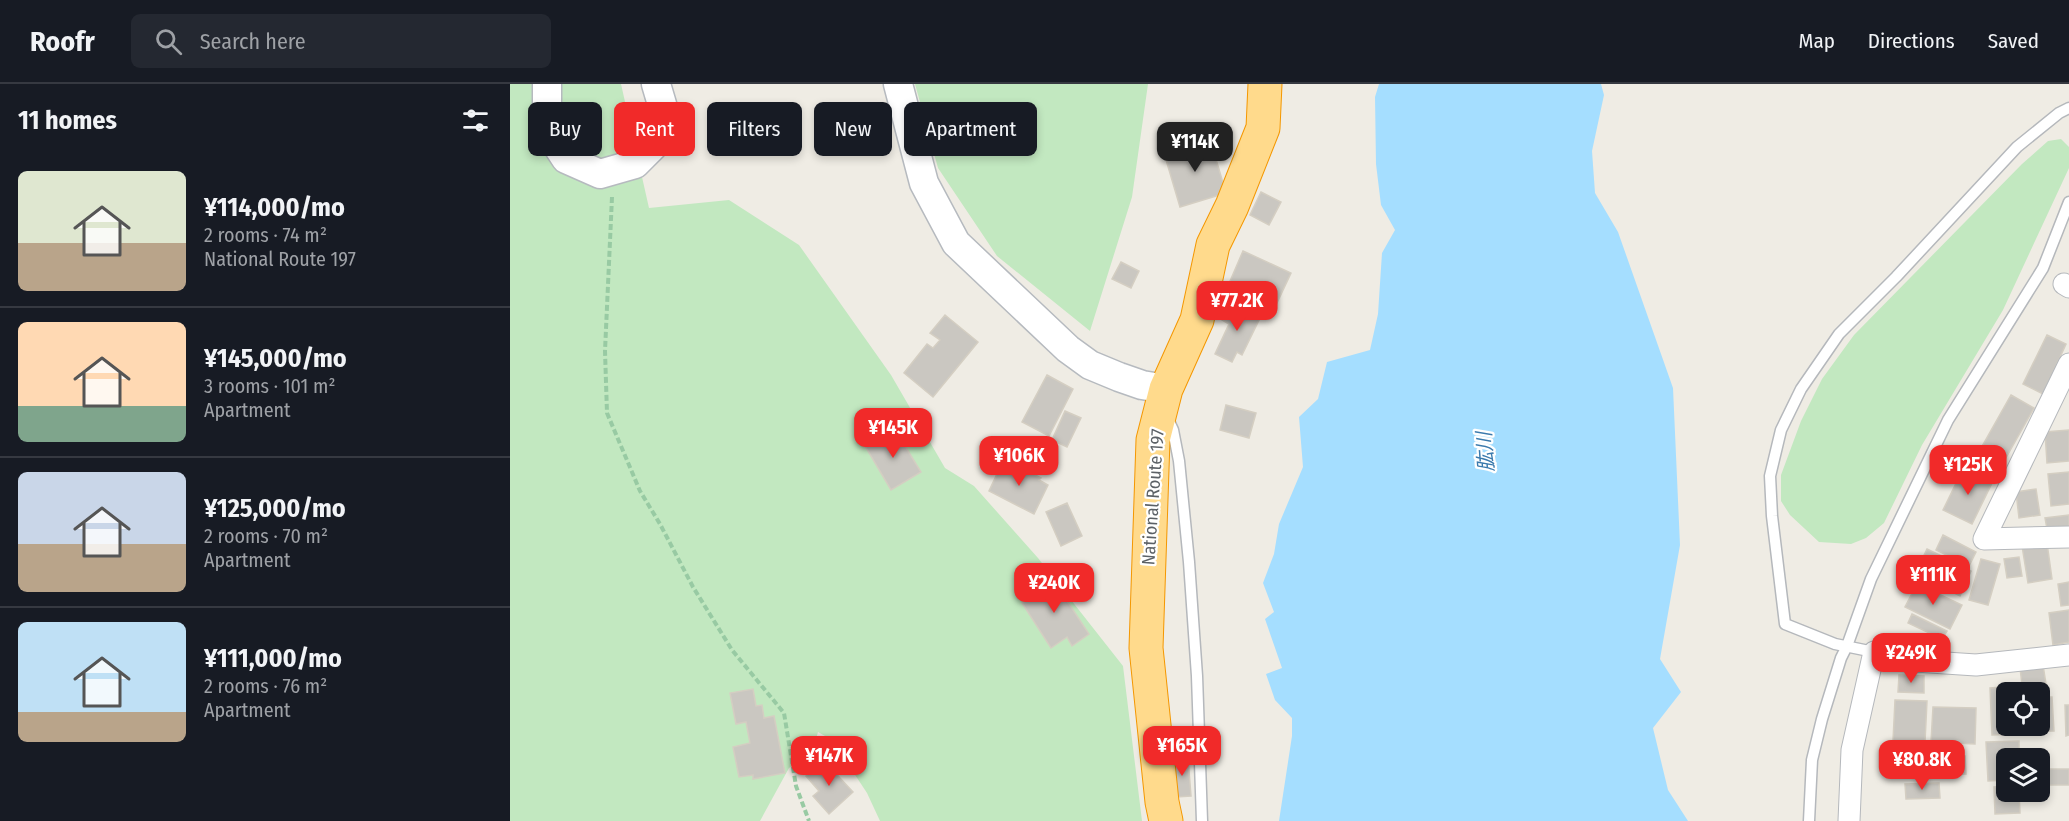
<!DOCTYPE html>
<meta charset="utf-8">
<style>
body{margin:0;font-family:"Fira Sans Condensed","Noto Sans JP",sans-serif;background:#242831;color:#f1f3f6;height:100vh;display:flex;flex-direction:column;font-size:22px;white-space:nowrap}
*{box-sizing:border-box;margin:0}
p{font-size:20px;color:#9ea1a6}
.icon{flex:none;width:33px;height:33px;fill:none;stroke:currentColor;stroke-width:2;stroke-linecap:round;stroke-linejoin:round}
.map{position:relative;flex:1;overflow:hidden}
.side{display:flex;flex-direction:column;background:#171b24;width:510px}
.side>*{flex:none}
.guide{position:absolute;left:18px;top:18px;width:570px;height:54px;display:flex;gap:12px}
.buttons{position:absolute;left:1486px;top:598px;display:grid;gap:12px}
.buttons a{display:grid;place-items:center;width:54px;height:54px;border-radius:9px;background:#171b24;box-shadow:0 3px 9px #0003;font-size:30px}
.price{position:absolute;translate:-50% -51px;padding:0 14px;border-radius:12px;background:#f12a29;color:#fff;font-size:20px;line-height:39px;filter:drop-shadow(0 2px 3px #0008)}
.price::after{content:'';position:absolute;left:50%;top:36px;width:18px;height:14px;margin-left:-9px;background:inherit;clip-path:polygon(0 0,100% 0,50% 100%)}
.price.current{background:#222;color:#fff}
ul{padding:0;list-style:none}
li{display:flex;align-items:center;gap:18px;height:150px;padding:0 18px}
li+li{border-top:2px solid #363941}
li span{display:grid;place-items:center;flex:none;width:168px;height:120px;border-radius:9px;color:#555}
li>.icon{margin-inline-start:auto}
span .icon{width:72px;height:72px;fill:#fffc;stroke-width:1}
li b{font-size:26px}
h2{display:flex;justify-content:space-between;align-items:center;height:72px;padding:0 18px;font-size:26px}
.pill{padding:0 21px;border-radius:9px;background:#171b24;box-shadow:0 3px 9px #0003;font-size:21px;line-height:54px}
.pill.current{background:#f12a29;color:#fff}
header{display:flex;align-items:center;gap:36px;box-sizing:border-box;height:84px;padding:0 30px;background:#171b24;border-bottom:2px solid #363941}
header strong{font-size:28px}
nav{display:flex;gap:33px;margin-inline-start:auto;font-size:21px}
.search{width:420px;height:54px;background:#242831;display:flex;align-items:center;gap:15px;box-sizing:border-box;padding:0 21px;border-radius:9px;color:#9ea1a6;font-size:22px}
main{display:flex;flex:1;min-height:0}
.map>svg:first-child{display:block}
</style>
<header>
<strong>Roofr</strong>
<div class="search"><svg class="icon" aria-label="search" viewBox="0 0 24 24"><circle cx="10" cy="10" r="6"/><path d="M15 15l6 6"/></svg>Search here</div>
<nav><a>Map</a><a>Directions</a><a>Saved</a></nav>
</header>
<main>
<section class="side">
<h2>11 homes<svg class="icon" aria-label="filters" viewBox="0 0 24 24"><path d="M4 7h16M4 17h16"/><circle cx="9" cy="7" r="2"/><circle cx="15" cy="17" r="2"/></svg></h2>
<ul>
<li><span style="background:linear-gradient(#dfe7d0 60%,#b9a48a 0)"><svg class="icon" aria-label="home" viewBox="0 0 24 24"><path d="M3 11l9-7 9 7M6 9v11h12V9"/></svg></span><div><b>¥114,000/mo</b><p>2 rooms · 74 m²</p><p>National Route 197</p></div></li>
<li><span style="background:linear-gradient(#ffd9b3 70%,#7fa58c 0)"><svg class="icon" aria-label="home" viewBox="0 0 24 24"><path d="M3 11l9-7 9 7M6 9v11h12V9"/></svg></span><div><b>¥145,000/mo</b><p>3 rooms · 101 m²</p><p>Apartment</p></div></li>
<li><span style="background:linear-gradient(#c9d6e8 60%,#b9a48a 0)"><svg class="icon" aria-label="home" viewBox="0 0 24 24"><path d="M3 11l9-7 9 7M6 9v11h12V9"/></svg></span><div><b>¥125,000/mo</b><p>2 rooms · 70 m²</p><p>Apartment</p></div></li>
<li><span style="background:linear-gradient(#bfe0f5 75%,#b9a48a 0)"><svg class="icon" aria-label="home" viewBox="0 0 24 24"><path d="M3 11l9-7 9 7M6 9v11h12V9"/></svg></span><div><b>¥111,000/mo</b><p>2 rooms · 76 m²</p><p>Apartment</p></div></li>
</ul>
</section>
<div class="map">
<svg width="1559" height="737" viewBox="0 0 1559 737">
<rect width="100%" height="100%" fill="#efece4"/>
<path fill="#c2e8c0" d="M0,0H111L139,124L219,116L289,161L381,291L435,384L464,402L528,474L613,582L632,737H370L357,709L322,656L308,648L302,669L279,684L250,737H0Z
M405,0H638L622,113L580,247L487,172L428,84Z
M1551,55L1559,63V84L1493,226L1412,361L1374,439L1356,454L1341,460L1309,458L1280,431L1271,417V391L1291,337L1312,295L1344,251L1512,80L1538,57Z"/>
<path fill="#a5deff" d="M869,0H1091L1094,11L1082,67L1085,109L1108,148L1163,304L1170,461L1150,575L1171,608L1143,644L1158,706L1178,737H769L782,652V634L765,616L756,590L772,584L755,535L764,528L753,499L764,470L769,440L793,383L789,333L808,315L817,278L860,266L868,230L872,169L885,146L871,121L866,80L865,13Z"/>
<path fill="#cac7c1" stroke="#d4cec2" stroke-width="1.5" d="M700,55L716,109L670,123L654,69Z
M751,108L771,118L759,141L740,131Z
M733,167L781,189L766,221L751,214L745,225L714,211Z
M611,178L629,187L621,204L602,195Z
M720,219L750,234L732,271L727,268L722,278L705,270L719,240L712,236Z
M435,231L468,258L423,313L394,289L417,260L423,264L430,256L420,249Z
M1537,251L1556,260L1533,310L1513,300Z
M537,291L563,305L539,352L512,338Z
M1501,311L1524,324L1493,379L1470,366Z
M716,321L746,329L739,354L710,346Z
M555,327L571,334L557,363L542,356Z
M384,344L411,388L381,406L355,362Z
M1559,346V377L1537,379L1535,348Z
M494,375L531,394L529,396L538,401L524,430L479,407Z
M1453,385L1482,399L1462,440L1433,426Z
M1559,388V420L1541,422L1538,390Z
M1526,405L1530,431L1509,434L1506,408Z
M557,419L572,452L551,462L536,428Z
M1559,431V442L1537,445L1535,434Z
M1433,451L1466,468L1459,482L1426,466Z
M1537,459L1542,495L1518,499L1512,462Z
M1417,465L1446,479L1434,504L1405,490Z
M1509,473L1512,492L1497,494L1494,475Z
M1471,475L1490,480L1478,521L1459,516Z
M1451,482L1461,487L1450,512L1440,507Z
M540,491L579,550L562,562L557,553L541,564L512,519L527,509L523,502Z
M1408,498L1421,505L1420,506L1452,521L1440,545L1395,523Z
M1559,498V521L1551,522L1548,500Z
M1559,526V558L1543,561L1539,529Z
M1402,530L1437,547L1432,555L1398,539Z
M1533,581L1537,606L1513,609L1510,584Z
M1389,591L1414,592V609L1388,608Z
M1506,602L1507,609H1497V642H1508L1509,650L1482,651L1480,604Z
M243,605L246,622L252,621L254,634L264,632L275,689L243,695V691L229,693L223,663L240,659L236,638L226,640L220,609Z
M1530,613H1542L1544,647L1517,648L1516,642H1530Z
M1385,616L1417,617L1415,658L1383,657Z
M1555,621H1559V651L1556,652Z
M1423,623L1466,624L1465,660L1421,658Z
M1509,657V675H1497V696L1478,697L1476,658Z
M1455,672L1456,690L1421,692L1420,673Z
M1416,673L1417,692L1390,693L1389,675Z
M678,674L681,712L666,713L662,675Z
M314,677L343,708L319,730L303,712L309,707L296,692Z
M1530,685H1559V701H1530Z
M1429,699L1430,714L1396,715L1395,700Z
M1497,702V708H1509L1510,729L1485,730L1484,703Z"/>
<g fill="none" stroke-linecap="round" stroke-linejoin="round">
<g stroke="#b5b8bc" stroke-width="13">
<path id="lane" d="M658,335L663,346L669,377L679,478L687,592L692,737
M1364,568L1325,560L1275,540L1262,432L1260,392L1271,346L1291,305L1329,250L1386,193L1507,63L1549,29L1559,24
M1299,737L1302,676L1312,635L1331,574L1337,562L1361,495L1438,336L1533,184L1559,118"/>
</g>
<g stroke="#b5b8bc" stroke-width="23">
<path id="street" d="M1554,200L1559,203
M1559,280L1474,455L1559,453
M1339,737L1342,666L1364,568L1390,576L1466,581L1559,571"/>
</g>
<g stroke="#b6babf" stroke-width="31">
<path id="secondary" d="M37,0V46L56,75L90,90L125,80L148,57L154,27L146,0
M388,0L414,99L446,159L558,265L580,281L609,293L632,301L656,305"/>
</g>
<g stroke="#f49700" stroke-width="35">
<path id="highway" d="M656,737L652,718L636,564L643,356L656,305L687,236L703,161L722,122L753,44L755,0"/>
</g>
<path stroke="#98caa3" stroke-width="4" stroke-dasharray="6 3" stroke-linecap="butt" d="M102,113L95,267L97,329L130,407L150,440L183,503L222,566L274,629L286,702L299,737"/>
<use href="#lane" stroke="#fff" stroke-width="10"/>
<use href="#street" stroke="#fff" stroke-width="21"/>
<use href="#secondary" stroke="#fff" stroke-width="28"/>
<use href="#highway" stroke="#ffda8c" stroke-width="33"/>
</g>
<g text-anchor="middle" stroke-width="4.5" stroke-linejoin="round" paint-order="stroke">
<g font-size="18" fill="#5c6166" stroke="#fff">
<text transform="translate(643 413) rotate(-86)" y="6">National Route 197</text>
</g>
<g font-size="20" font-style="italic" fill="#3a7aad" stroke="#fff">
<text transform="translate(975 368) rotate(-94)" y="7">肱川</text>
</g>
</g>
</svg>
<div class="buttons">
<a><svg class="icon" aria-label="locate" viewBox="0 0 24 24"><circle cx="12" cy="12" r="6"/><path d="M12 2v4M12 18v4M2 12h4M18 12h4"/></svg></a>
<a><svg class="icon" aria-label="layers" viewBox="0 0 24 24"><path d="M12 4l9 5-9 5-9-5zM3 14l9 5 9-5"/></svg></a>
</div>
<b class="price current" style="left:685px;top:89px">¥114K</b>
<b class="price" style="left:727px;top:248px">¥77.2K</b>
<b class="price" style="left:383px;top:375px">¥145K</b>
<b class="price" style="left:509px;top:403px">¥106K</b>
<b class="price" style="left:1458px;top:412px">¥125K</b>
<b class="price" style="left:1423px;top:522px">¥111K</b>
<b class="price" style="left:544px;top:530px">¥240K</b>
<b class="price" style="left:1401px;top:600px">¥249K</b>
<b class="price" style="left:672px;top:693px">¥165K</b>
<b class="price" style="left:319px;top:703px">¥147K</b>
<b class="price" style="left:1412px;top:707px">¥80.8K</b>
<div class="guide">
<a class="pill">Buy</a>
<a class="pill current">Rent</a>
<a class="pill">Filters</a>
<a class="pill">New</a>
<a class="pill">Apartment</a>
</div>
</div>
</main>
